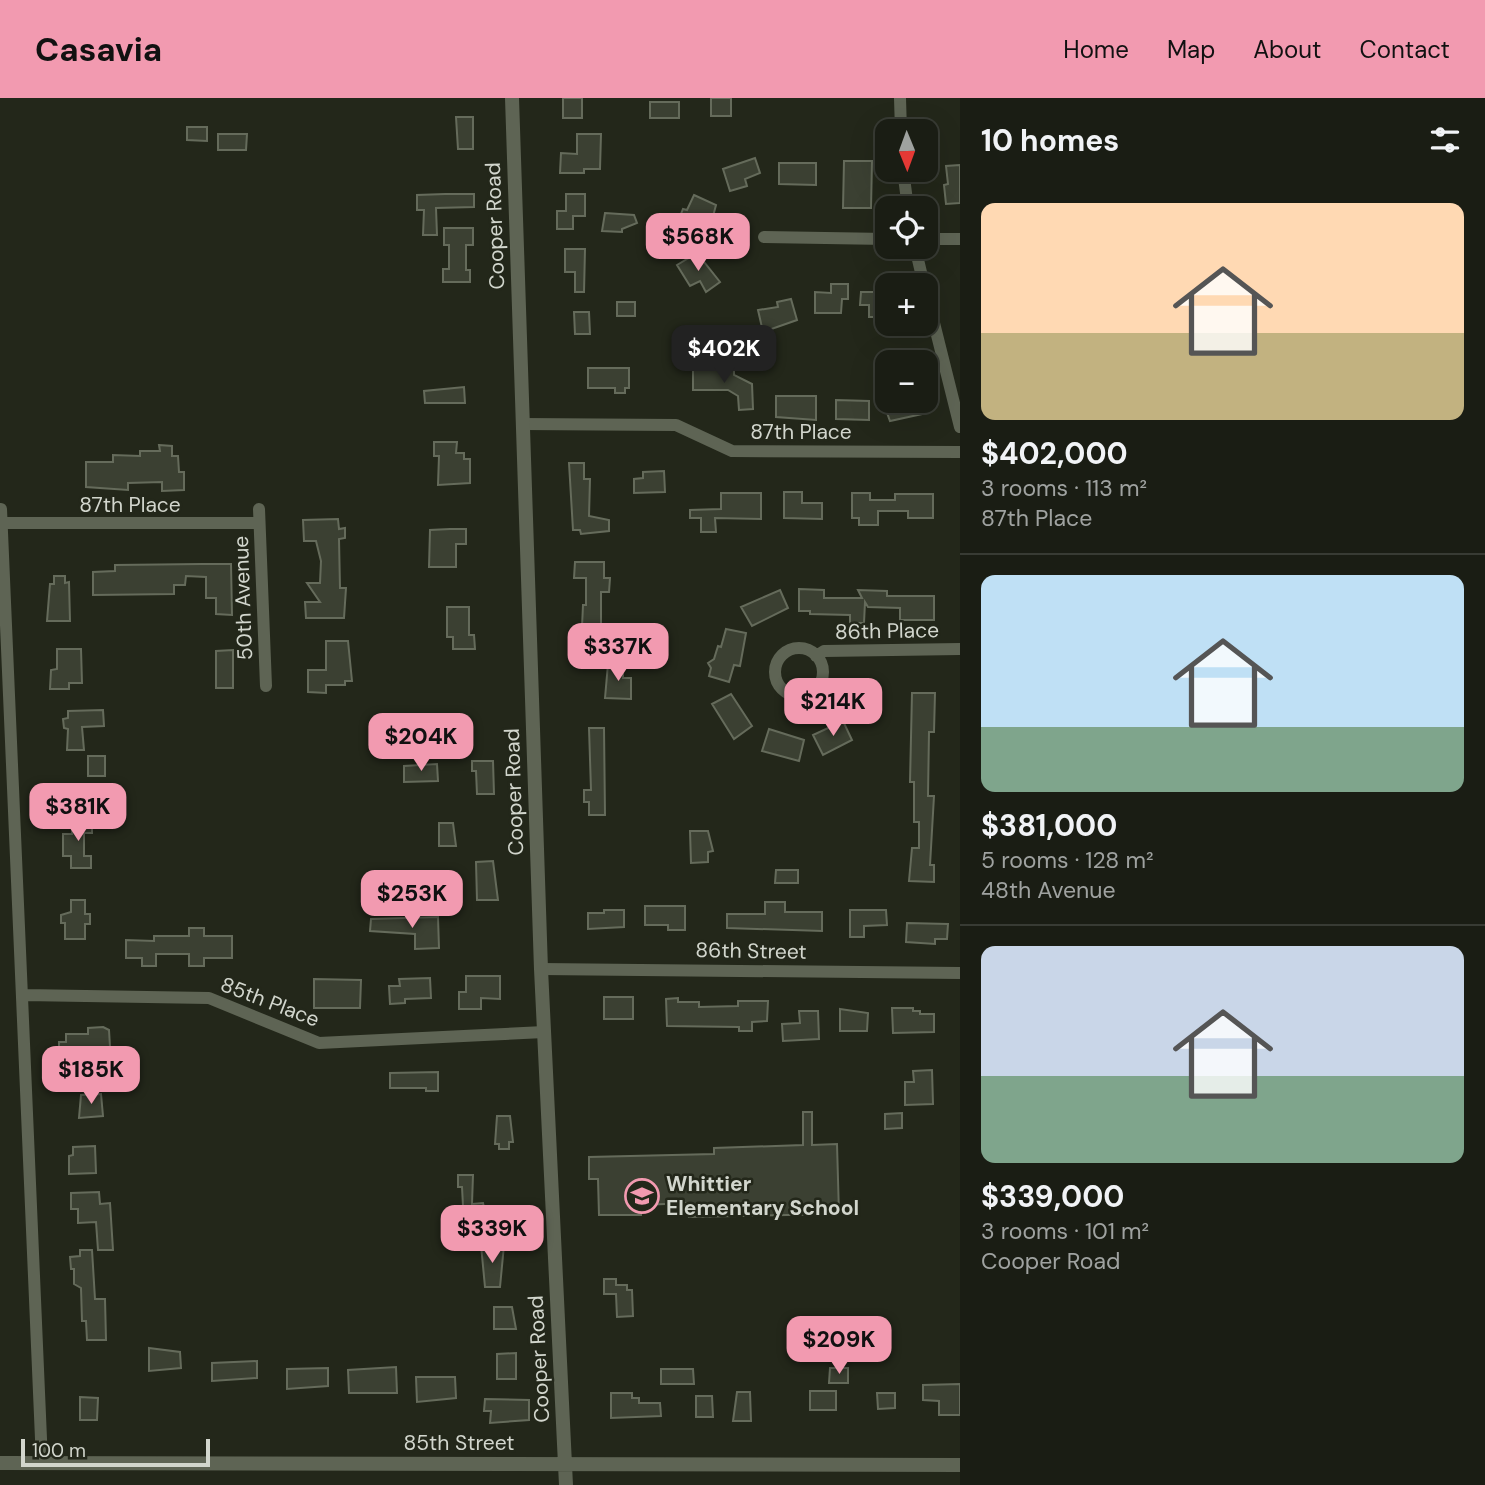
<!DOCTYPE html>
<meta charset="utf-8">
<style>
body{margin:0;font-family:"DM Sans",sans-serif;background:#23261d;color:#f1f3f6;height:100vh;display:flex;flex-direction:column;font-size:26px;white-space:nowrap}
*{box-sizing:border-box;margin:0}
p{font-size:23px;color:#9fa2a0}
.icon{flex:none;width:38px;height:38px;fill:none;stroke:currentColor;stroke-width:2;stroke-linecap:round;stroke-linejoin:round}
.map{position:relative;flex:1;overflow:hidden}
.sheet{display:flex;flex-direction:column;background:#1a1d14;width:525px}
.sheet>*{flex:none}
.needle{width:46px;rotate:179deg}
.buttons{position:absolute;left:875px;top:21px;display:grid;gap:14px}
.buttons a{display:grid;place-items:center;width:63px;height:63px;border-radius:14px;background:#1a1d14;box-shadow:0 7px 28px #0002,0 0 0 2px #383b34;font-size:35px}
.scale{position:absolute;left:21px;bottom:18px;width:189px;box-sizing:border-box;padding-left:7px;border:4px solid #d2d6cd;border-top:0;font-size:19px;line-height:24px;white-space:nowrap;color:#d2d6cd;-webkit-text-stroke:5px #23271a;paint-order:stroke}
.price{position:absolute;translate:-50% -60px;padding:0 16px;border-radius:14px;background:#f29ab0;color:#111;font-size:23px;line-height:46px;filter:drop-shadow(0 2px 4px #0008)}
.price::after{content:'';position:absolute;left:50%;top:42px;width:21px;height:16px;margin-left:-10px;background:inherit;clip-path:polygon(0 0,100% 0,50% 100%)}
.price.selected{background:#222;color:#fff}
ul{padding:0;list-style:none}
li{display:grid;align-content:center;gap:14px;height:371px;padding:0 21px}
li+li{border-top:2px solid #383b34}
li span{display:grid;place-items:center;height:217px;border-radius:14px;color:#555}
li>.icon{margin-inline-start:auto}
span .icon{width:126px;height:126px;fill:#fffc;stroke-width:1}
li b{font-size:30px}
h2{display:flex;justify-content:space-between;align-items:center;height:84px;padding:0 21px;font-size:30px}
header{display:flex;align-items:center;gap:42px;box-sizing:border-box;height:98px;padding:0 35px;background:#f29ab0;color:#111}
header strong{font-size:33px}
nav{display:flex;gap:38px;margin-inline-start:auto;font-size:24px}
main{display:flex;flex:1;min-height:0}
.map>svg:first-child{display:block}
</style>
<header>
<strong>Casavia</strong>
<nav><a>Home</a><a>Map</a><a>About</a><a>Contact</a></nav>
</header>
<main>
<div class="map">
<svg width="960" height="1387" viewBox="0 0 960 1387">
<rect width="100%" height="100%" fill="#23271a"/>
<path fill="#3b4032" stroke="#656b5b" stroke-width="2" d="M563,0H582V20H563Z
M711,0H731V18H711Z
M650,4H679V20H650Z
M456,19H473V51H458Z
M187,29H207V43L187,42Z
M218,36H247L246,52H218Z
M577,36H601L600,71H584V75H560L561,55L577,56Z
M755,60L760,75L745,81L747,88L730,93L723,71Z
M844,63H872L871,110H843Z
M779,65H816V87L779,86Z
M960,67V105L946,106L944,87L948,86L946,68Z
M445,96H474V109L436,110L437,137H423L424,112H417V97Z
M566,96H585V118H573V131H557V113H566Z
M694,97L716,107L711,126L703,123L698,136L680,126L683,123L679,121L683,111L687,112Z
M605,115L634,117L637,125L622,131V134L602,133Z
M444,130H473V147H466V172H470V184H443V171H449V147H444Z
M565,151H585L584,194H575V174H565Z
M697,155L720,184L706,194L700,183L690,188L677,167Z
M831,186H848V201H842L841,215H815V194L831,195Z
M861,194H880V200L887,201V219H869V207H860Z
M791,201L797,222L763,234L758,212L778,209L777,204Z
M617,204H635V218H617Z
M574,214H589L590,236H575Z
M588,270H629V290H625V295H615V290H588Z
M693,271H734V277L752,286L753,311L739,312L738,298L728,292H693Z
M464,289L465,305H425L424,293Z
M776,298H816V322L776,319Z
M836,302L869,303V322L836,321Z
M889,303H924L927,315L890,323L886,312L892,311Z
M434,344H457L456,355H464V361H470V385L438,387L439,358H434Z
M159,347L172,348V358H178L179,374H184V392L162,393V384L128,385V392L86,389V364H113V357L140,358V353H160Z
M569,365H584V381H590L589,418L609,422V433L581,436L580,432H573Z
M664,373L665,394L634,395V381L643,380V374Z
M784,394H802V405H822V421L784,420Z
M721,395H761V421L715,420L716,434H701V420H690V412L721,411Z
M852,395H870V402H895V396H933V420H908V413H878V427H859V420H852Z
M338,421L339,431L345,430V440L339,441L340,490H346L344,520H306L305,504H320L307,485H320L321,463L316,443H304L303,422Z
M450,431H466V446H456V469H429L430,432Z
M575,464H604V480H610L609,494H601V529H608V546H577V529H582L583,507H586V480H574Z
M201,466H231L232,517L216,516V500H206V479L186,478L185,487H174V496L93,497V474L115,473V467Z
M54,478H65V485L69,484L70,523H47L50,486H54Z
M799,491L824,492V500H862L858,492L887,493V498H934V522H900V510L868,509L865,504L864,525H850V517L810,516V513H799Z
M780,492L788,510L752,528L741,509Z
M447,509H469V537H474L475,551H453V539H447Z
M726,531L746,535L740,568L734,567L729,584L709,578L711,570L708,565L714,561L718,548L721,549Z
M326,543H348L352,583H345V587H326V595L308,594V572H326Z
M57,551H81L82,585H69V591H50L51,572L57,571Z
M233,552V590H216V553Z
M608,566H623V580H631V601L605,600Z
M912,595H935L934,634H929L928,698H934L930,767H934V784L909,783L912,750H919V724H914V684H910Z
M731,596L752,628L734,641L712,606Z
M103,612L104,628L82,629L84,652H67L68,631L64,630L63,621L68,620V613Z
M843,623L852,642L823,657L813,637Z
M589,630H604L605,717H589V704H584V692H591Z
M769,631L804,642L799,663L762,653Z
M88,658H105V678H88Z
M472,663H493L494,696H477L476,673H472Z
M437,666L438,683L404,684V668Z
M72,720H92V735H84V758H91V770H71V758H63V736H72Z
M439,725H453L456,748H439Z
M690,733H708L713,753L708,754V764L691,765Z
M493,763L498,802H477L476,764Z
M776,772H798V785H775Z
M71,802H85V816H90V826H85V841H65V825H61V817L71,814Z
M765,804H785V814H822V833L727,830V816H765Z
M645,808H685V832H668V827H645Z
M604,812H624V829L588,831V815H604Z
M850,812H886L887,827L864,828V839H850Z
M438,819L439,850L415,851V836L370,833L371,821Z
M907,825L948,826L947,841H935V846L906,844Z
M189,830H204V838H232V860H204V868H189V856H156V868H142V860H126V842L154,843V838H189Z
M466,878H500V901L481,900V911H459V894H466Z
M430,880L431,900L405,901V905L390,906L389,888H400L399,881Z
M314,881L361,882L360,910H314Z
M604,899H633V921H604Z
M678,900V904H699V909L738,908V903H768L767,923L752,924V933H739V929L667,928L666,901Z
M892,910H913V913H920V916H934V934L893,935Z
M840,911L868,915L867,933H840Z
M799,913H818L819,941L783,943L782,926L800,925Z
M103,929L109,932L110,949H104V963L81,967L76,963H67L66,958H59V944H66V936H88V930Z
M932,972L933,1006L905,1007V984H914L913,973Z
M438,974V993H426V990H390V975Z
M101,996L103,1018L79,1020L81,997Z
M803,1014H812V1047L837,1046L839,1116L689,1119L690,1105L641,1107V1117H599L598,1081H589V1059L714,1056V1050L803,1047Z
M902,1015V1030L885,1031V1016Z
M497,1018H510L513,1044H509V1051H499V1046H495Z
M95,1048L96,1075L69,1076V1058L73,1057V1049Z
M458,1077H473L472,1106L483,1105L488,1125L464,1127L462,1089H458Z
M99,1094L100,1106L110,1105L113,1152H98L96,1124L78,1125V1111H71V1095Z
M481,1147H504L500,1189H485Z
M80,1152H92L95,1201H105L106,1242H87L86,1223H82L81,1190L74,1186V1171H71L70,1159L80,1158Z
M604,1181H616V1187H627V1192H632L633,1218L617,1219L616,1196H604Z
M494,1209H512L516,1231H494Z
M149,1250L180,1254L181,1270L149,1273Z
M516,1255V1281H497V1256Z
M257,1263V1280L212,1283V1265Z
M396,1269L397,1295H349L348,1272Z
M328,1270V1288L287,1291V1271Z
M830,1270H848V1285H829Z
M661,1271H693L694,1286H661Z
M416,1279H455L456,1300L417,1304Z
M960,1286V1317H939V1303L923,1302V1287Z
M810,1293H836V1312H810Z
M737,1294H750L751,1323H733Z
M611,1295H632V1300H639V1305H660L661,1318L611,1320Z
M877,1295H895V1310L878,1311Z
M696,1298H712L713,1319H696Z
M80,1299L98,1300L97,1322H80Z
M485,1301L529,1302V1322L490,1325L491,1313H484Z"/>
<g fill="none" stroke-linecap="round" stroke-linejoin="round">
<path stroke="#5e6454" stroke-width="12" d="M900,0L901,33
M903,72L908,110
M764,139L887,141
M926,141H960
M915,149L924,187
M926,193L960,329
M522,326L676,327L732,353L960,354
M1,411L42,1364
M259,411L266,588
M0,425H259
M775 574a24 24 0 1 1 48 0a24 24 0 1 1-48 0Z
M816,558L824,553L960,551
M541,871L960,875
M24,897L209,900L319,945L544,934"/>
<path stroke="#5e6454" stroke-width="14" d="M512,0L541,871L566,1387
M0,1365L960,1367"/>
</g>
<defs>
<g id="school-ring" transform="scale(1.75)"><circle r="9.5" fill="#23271a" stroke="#f29ab0" stroke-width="1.5"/><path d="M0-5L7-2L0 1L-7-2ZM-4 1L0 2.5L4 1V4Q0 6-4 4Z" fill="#f29ab0"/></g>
</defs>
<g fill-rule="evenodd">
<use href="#school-ring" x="642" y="1098"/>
</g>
<g text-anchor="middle" stroke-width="5" stroke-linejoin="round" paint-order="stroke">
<g font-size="21" fill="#d2d6cd" stroke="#23271a">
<text transform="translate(495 128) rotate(-92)" y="7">Cooper Road</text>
<text x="801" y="341">87th Place</text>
<text x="130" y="414">87th Place</text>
<text transform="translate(243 500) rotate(-92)" y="7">50th Avenue</text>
<text transform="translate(887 533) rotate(-1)" y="7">86th Place</text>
<text transform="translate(514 694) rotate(-92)" y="7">Cooper Road</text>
<text transform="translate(751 853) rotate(1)" y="7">86th Street</text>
<text transform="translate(270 904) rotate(21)" y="7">85th Place</text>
<text transform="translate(539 1261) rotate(-93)" y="7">Cooper Road</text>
<text x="459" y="1352">85th Street</text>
</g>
<g font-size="21" font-weight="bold" fill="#d2d6cd" stroke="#23271a" text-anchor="start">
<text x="666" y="1093">Whittier<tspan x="666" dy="24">Elementary School</tspan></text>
</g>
</g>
</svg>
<div class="buttons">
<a><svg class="needle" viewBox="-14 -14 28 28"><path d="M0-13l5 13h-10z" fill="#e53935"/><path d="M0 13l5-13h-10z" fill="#9fa2a0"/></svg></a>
<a><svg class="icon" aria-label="locate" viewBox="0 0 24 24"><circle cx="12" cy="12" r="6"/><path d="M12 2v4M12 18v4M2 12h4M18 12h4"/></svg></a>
<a>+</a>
<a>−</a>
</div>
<div class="scale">100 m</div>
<b class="price" style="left:698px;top:175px">$568K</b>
<b class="price selected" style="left:724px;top:287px">$402K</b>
<b class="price" style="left:618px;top:585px">$337K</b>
<b class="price" style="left:833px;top:640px">$214K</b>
<b class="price" style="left:421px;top:675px">$204K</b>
<b class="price" style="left:78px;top:745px">$381K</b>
<b class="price" style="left:412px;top:832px">$253K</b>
<b class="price" style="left:91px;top:1008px">$185K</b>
<b class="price" style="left:492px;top:1167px">$339K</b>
<b class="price" style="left:839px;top:1278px">$209K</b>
</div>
<section class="sheet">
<h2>10 homes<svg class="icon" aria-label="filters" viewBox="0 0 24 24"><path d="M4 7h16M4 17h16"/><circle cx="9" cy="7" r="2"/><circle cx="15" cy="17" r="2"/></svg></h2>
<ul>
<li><span style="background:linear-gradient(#ffd9b3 60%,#c2b280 0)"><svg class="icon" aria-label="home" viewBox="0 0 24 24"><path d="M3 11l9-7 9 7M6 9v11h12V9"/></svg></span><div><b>$402,000</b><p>3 rooms · 113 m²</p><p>87th Place</p></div></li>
<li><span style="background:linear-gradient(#bfe0f5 70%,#7fa58c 0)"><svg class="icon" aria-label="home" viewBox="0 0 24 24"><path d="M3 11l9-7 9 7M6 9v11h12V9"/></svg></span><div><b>$381,000</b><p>5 rooms · 128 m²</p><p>48th Avenue</p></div></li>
<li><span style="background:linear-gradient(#c9d6e8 60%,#7fa58c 0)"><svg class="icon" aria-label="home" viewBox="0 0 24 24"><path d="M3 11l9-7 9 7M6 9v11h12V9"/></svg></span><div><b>$339,000</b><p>3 rooms · 101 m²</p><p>Cooper Road</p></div></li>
</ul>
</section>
</main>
